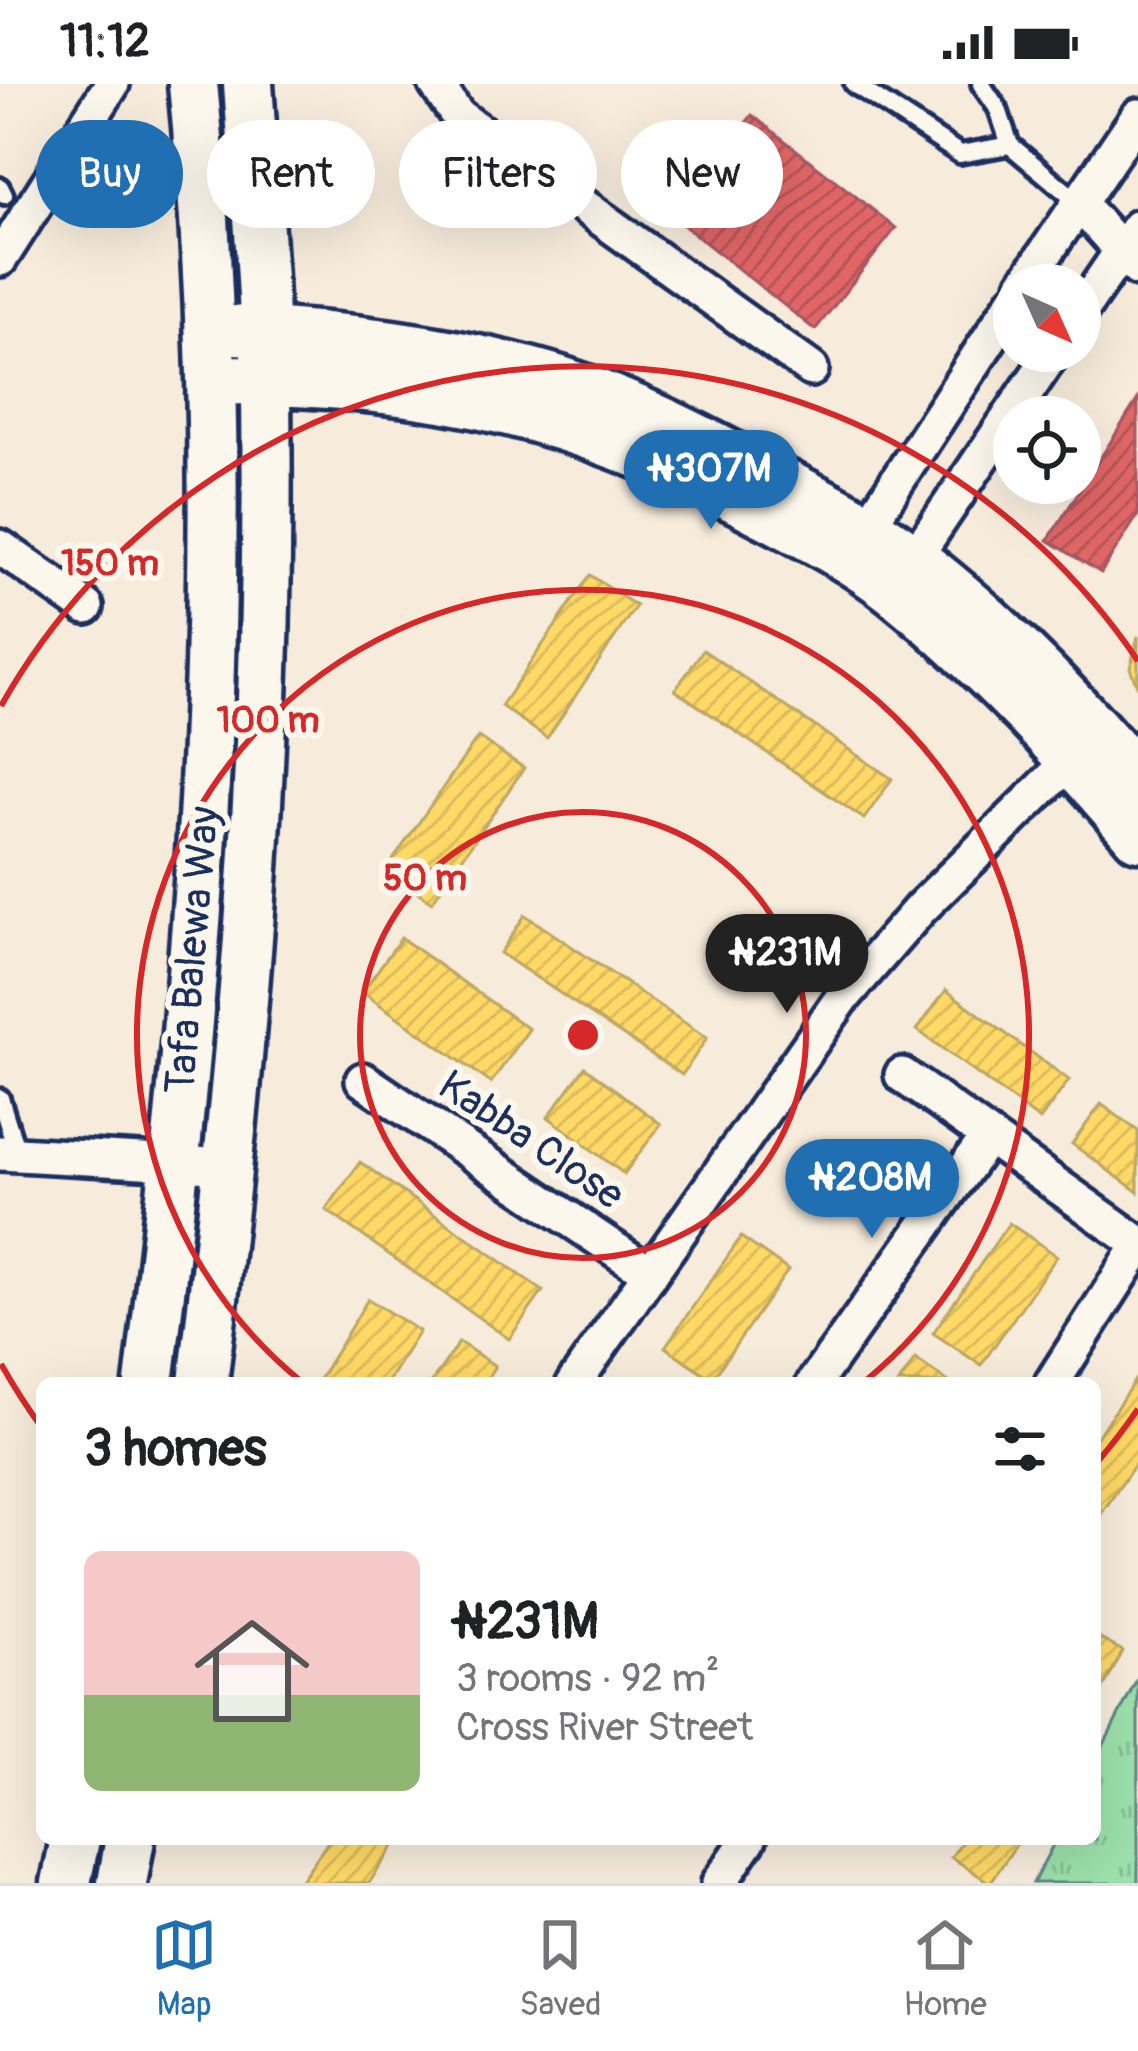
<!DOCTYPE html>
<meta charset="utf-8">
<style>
body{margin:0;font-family:Pangolin,sans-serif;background:#f2f2f2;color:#202124;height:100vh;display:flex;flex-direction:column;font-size:45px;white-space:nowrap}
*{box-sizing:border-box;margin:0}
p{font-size:39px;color:#757577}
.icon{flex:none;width:66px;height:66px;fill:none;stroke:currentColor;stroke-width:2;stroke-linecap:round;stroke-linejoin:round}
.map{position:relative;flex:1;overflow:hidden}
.side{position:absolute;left:36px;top:1293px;width:1065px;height:468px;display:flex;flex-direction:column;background:#fff;border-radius:18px;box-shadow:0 12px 48px #0002}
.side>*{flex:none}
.hud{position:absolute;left:36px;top:36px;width:1068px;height:108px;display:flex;gap:24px}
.needle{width:78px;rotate:135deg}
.fabs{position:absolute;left:993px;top:180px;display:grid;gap:24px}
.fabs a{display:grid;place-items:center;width:108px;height:108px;border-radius:50%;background:#fff;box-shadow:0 12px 48px #0002;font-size:60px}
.price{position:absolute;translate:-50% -102px;padding:0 27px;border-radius:42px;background:#1f6fb2;color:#fff;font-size:39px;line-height:78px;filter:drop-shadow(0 3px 6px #0008)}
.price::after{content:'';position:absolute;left:50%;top:72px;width:36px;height:27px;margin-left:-18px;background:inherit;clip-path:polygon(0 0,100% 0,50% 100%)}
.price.selected{background:#222;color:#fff}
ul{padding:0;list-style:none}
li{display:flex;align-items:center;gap:36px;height:300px;padding:0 48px}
li span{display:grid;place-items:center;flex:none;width:336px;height:240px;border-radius:18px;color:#555}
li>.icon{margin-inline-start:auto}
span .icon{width:144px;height:144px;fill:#fffc;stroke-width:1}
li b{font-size:51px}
h2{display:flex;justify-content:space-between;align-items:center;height:144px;padding:0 48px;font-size:51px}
.pill{padding:0 42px;border-radius:54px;background:#fff;box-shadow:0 12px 48px #0002;font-size:42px;line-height:108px}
.pill.selected{background:#1f6fb2;color:#fff}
.status{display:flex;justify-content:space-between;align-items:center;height:84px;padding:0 60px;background:#fff;direction:ltr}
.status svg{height:33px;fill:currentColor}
.dock{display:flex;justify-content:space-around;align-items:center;height:168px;border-top:3px solid #e0e0e0;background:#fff;font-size:33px;color:#757577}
.dock a{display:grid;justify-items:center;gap:6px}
.dock .selected{color:#1f6fb2}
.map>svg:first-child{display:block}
</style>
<div class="status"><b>11:12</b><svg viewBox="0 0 49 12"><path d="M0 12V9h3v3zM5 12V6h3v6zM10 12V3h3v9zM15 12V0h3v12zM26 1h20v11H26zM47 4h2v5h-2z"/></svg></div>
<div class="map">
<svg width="1138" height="1799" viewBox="0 0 1138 1799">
<defs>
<pattern id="grass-tufts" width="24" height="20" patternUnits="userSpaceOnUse" patternTransform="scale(3)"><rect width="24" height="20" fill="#9ce0ab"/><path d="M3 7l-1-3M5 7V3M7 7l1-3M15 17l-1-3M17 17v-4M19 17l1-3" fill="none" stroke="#86c096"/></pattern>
<pattern id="homes-hatch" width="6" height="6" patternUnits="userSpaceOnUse" patternTransform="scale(3)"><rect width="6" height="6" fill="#ffd966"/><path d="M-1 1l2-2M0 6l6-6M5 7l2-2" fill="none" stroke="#dabb5b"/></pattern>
<pattern id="shops-hatch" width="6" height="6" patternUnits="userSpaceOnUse" patternTransform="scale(3)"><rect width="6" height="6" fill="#e06666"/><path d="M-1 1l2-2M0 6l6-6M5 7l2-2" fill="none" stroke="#b55457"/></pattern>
</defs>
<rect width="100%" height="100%" fill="#f7ecdc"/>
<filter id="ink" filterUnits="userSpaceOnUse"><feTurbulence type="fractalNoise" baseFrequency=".00833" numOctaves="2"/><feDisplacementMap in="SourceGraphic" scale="24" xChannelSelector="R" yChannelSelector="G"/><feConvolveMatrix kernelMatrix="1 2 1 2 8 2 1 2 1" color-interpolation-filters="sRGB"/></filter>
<g filter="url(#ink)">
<path fill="url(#grass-tufts)" stroke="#5c8884" stroke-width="3" d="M1138,1593V1799H1033L1056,1755H1095V1678Z"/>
<path fill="url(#homes-hatch)" stroke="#bba664" stroke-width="3" d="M590,491L636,522L547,654L501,622Z
M1138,552V604L1130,584Z
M703,566L892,695L864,735L675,606Z
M478,653L524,684L432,818L386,786Z
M525,831L707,954L682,991L500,869Z
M401,854L529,945L491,999L362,908Z
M946,906L1069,996L1040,1036L917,946Z
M585,983L661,1040L624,1090L548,1033Z
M1101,1020L1138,1047V1108L1072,1060Z
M360,1078L543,1207L509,1255L326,1126Z
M1009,1139L1057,1172L981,1281L933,1249Z
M741,1153L788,1186L712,1295L665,1263Z
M368,1215L419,1247L387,1299H317Z
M459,1258L495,1282L484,1299H431Z
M915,1275L950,1299H899Z
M1135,1296L1138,1376L1095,1439V1356Z
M1095,1552L1123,1567L1095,1619Z
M330,1755H399L369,1799H299Z
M964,1755H1020L990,1799L951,1773Z"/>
<path fill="url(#shops-hatch)" stroke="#a55664" stroke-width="3" d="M752,31L896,144L815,246L672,132Z
M1138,315V431L1101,489L1048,456Z"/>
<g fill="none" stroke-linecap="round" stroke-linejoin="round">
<g stroke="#1b2f5e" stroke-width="26">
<path id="lane" d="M854,0L960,70L1010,61
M981,0L998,25L1010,61L1078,118
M0,103L4,111
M0,1014L16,1066"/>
</g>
<g stroke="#1b2f5e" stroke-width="42">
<path id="street" d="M436,0L458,32L811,285
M1078,118L1138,185
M0,175L112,0
M1024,201L1138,32
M1080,228L1138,143
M855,462L1014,217
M0,463L86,523
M904,489L1054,267
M902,991L1138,1159
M363,996L650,1189
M0,1069L229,1082
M574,1299L840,917L920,825L1085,662
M814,1299L987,1054
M1052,1299L1138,1164
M719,1799L749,1755"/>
</g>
<g stroke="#1b2f5e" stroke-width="57">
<path id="secondary" d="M236,246C344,252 456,265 560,297C632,320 700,355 767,391C816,416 865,440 909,472C993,534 1070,615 1138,694
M232,296C440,299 579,330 763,428C809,452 855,475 895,507C985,580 1064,664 1138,752
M149,1299C203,870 236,432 193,0
M203,1299C245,955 274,611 265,264C263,176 254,88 248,0
M66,1799L75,1755
M122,1799L130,1755"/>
</g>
<use href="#lane" stroke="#fbf7ec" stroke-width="16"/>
<use href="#street" stroke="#fbf7ec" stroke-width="33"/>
<use href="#secondary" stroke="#fbf7ec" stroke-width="48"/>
</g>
</g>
<g fill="none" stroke="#d62828" stroke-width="6">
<circle cx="583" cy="951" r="223"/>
<path d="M302 1298A446 446 0 1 1 864 1298"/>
<path d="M1138 1325A669 669 0 0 1 1095 1381M42 1344A669 669 0 0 1 1 1280M1 622A669 669 0 0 1 1138 577"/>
</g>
<g text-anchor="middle" stroke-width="12" stroke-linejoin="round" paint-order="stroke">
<g font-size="42" fill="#1b2f5e" stroke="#fbf7ec">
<text transform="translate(191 866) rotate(-85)" y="15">Tafa Balewa Way</text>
<text transform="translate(532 1055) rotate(34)" y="15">Kabba Close</text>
</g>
</g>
<circle cx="583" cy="951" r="18" fill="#d62828" stroke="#fbf7ec" stroke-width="6"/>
<g font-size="36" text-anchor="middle" font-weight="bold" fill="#d62828" stroke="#fbf7ec" stroke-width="12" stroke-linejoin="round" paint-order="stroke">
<text x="110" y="491">150 m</text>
<text x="268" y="648">100 m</text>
<text x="425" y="806">50 m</text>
</g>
</svg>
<div class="fabs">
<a><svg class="needle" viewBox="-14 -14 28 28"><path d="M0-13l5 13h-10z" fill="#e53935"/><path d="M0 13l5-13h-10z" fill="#757577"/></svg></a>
<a><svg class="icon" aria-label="locate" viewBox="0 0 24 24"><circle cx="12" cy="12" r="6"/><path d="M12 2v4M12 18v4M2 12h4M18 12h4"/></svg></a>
</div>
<b class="price" style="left:711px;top:448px">₦307M</b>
<b class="price selected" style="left:787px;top:932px">₦231M</b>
<b class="price" style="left:872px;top:1157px">₦208M</b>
<div class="hud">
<a class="pill selected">Buy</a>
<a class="pill">Rent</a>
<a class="pill">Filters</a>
<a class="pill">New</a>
</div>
<section class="side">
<h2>3 homes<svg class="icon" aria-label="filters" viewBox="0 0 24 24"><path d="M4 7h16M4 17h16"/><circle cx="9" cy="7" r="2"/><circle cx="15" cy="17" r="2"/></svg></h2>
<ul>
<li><span style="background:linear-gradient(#f6c9c9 60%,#8fb573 0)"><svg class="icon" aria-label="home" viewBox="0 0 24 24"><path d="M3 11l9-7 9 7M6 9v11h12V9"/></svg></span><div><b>₦231M</b><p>3 rooms · 92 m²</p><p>Cross River Street</p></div></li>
</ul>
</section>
</div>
<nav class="dock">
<a class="selected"><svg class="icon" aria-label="map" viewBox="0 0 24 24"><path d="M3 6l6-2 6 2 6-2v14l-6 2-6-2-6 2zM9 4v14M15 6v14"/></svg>Map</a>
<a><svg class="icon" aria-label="saved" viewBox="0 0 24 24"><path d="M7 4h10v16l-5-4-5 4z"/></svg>Saved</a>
<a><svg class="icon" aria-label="home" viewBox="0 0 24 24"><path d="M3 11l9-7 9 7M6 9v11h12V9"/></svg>Home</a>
</nav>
